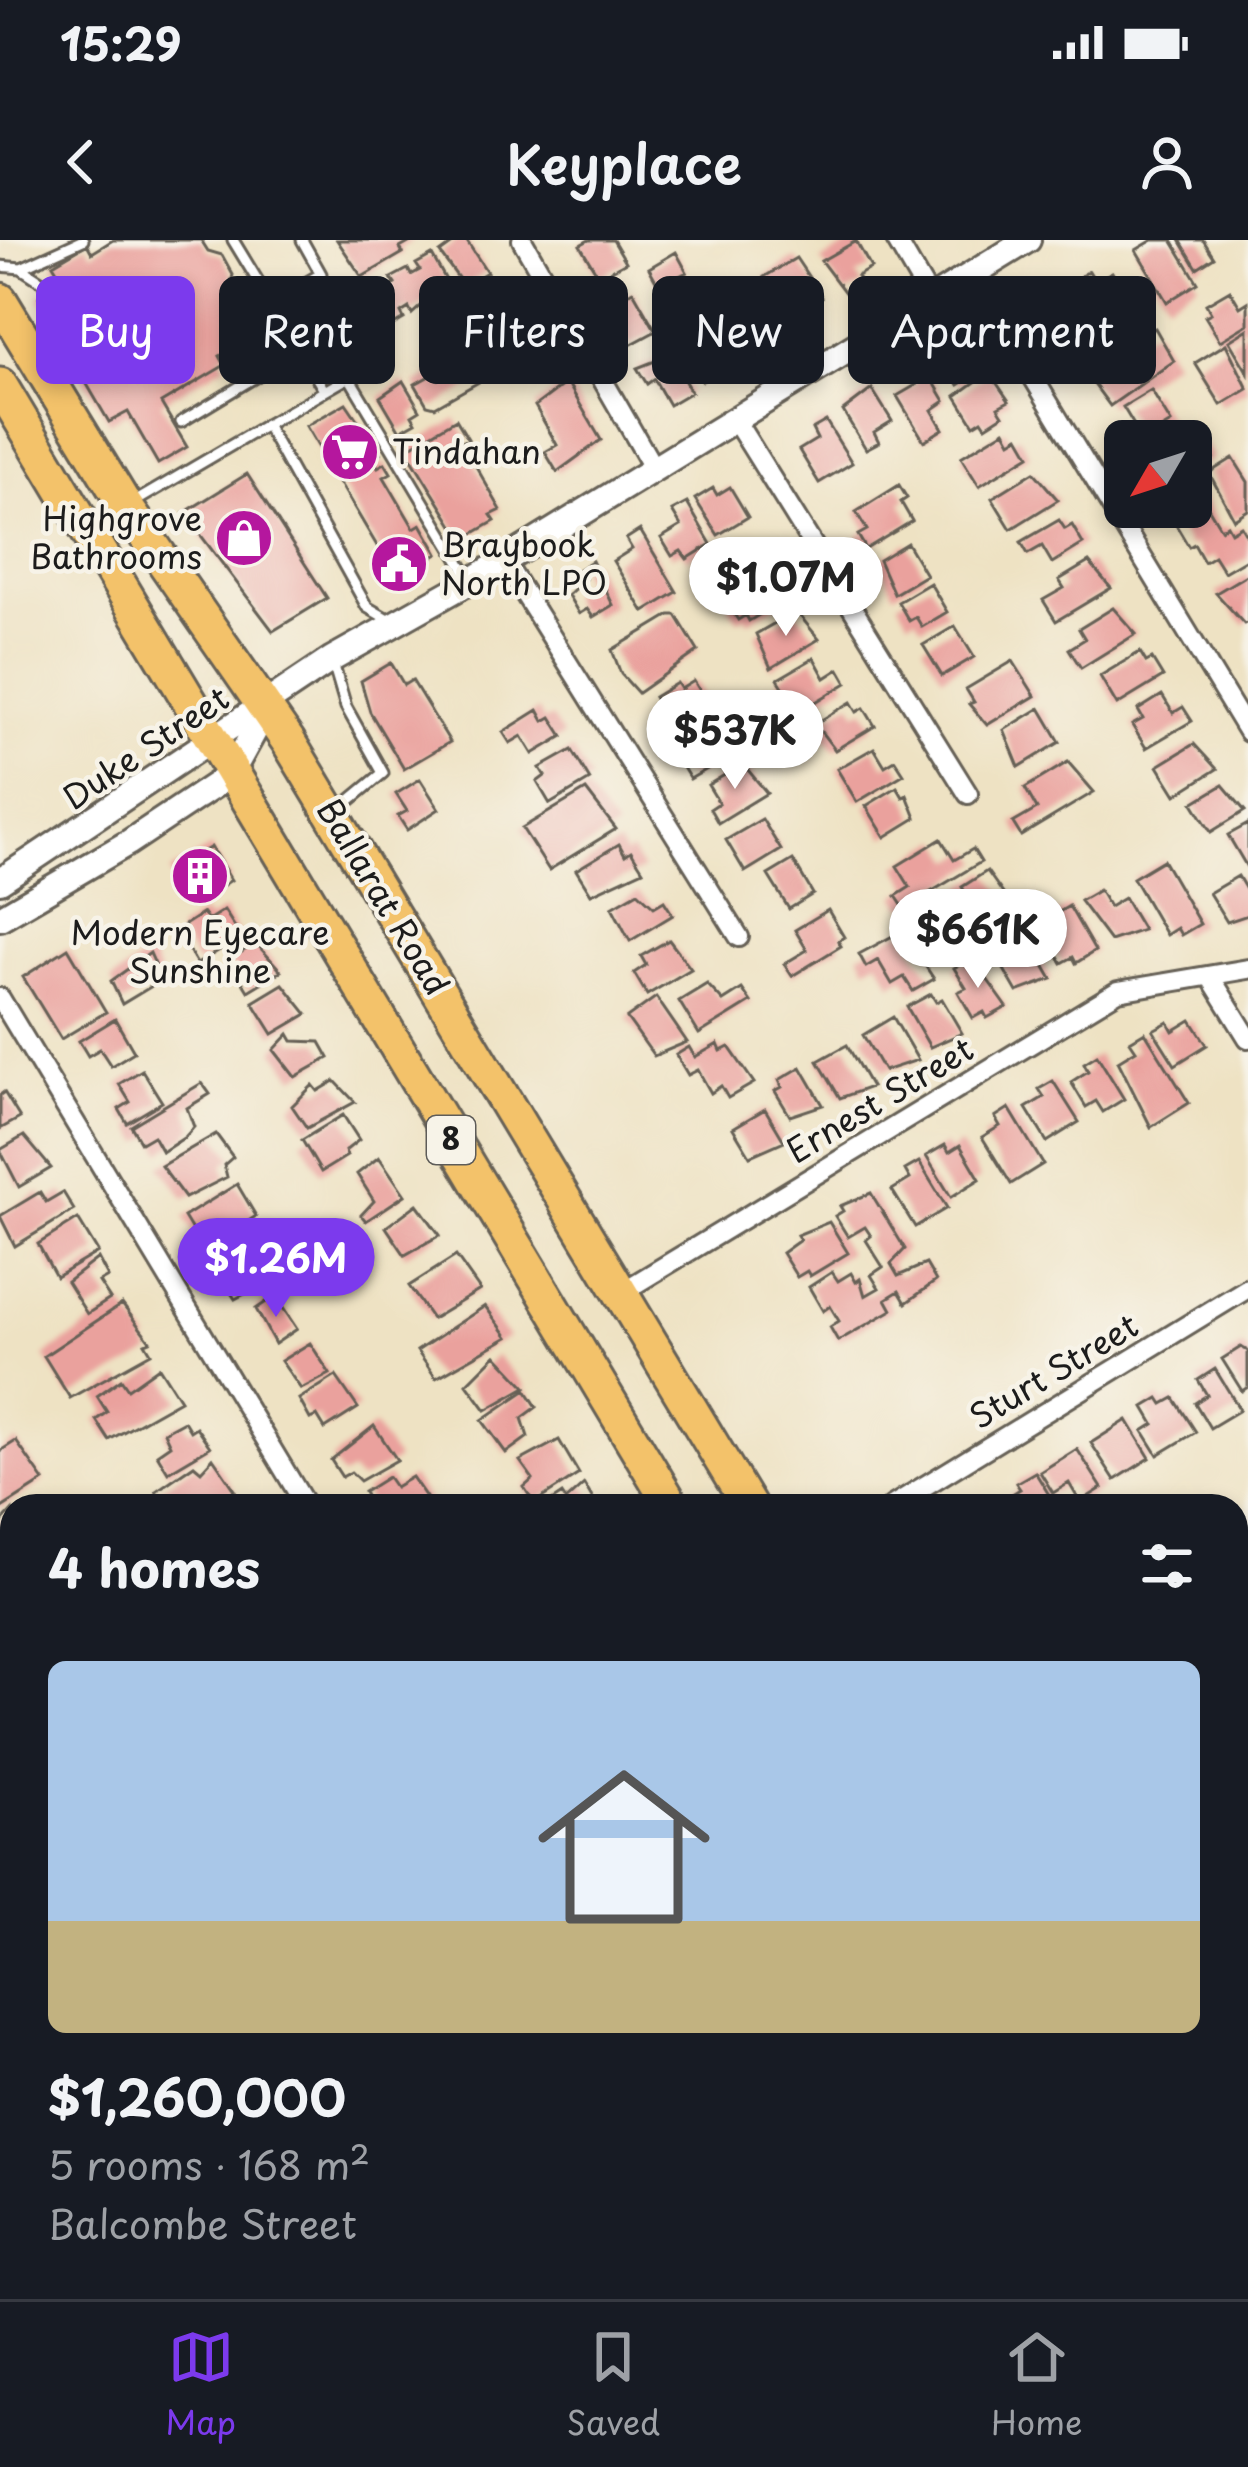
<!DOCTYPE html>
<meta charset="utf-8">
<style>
body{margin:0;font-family:"Playpen Sans",sans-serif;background:#242831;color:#f1f3f6;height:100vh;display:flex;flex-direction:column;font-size:45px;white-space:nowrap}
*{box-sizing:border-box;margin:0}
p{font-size:39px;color:#9ea1a6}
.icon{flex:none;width:66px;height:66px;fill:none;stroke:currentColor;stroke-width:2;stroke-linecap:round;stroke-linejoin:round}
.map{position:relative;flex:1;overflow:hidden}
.sheet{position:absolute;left:0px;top:1254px;width:1248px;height:807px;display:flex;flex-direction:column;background:#171b24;border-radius:36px 36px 0 0;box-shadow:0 6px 18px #0003}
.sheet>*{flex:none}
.top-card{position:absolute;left:36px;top:36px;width:1176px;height:108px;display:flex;gap:24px}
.needle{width:78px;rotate:231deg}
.controls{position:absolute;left:1104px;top:180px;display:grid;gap:24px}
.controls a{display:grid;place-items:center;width:108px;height:108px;border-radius:18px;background:#171b24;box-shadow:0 6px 18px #0003;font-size:60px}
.price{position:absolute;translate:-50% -102px;padding:0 27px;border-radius:42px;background:#fff;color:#222;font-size:39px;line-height:78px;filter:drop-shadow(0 3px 6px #0008)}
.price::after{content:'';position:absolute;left:50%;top:72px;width:36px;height:27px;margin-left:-18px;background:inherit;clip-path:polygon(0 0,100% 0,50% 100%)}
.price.on{background:#7c3aed;color:#fff}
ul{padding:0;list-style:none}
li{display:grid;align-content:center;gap:24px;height:636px;padding:0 48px}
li+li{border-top:3px solid #363941}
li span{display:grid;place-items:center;height:372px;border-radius:18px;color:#555}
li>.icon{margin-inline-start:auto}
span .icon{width:216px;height:216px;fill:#fffc;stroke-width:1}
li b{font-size:51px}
h2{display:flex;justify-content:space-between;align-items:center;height:144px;padding:0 48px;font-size:51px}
.pill{padding:0 42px;border-radius:18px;background:#171b24;box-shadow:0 6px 18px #0003;font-size:42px;line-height:108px}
.pill.on{background:#7c3aed;color:#fff}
.status{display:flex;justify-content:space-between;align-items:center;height:84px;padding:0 60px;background:#171b24;direction:ltr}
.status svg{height:33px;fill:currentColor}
header{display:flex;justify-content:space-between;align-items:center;height:156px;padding:0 48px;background:#171b24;font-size:54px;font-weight:600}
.menu{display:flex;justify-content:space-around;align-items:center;height:168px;border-top:3px solid #363941;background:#171b24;font-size:33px;color:#9ea1a6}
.menu a{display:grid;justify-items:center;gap:6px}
.menu .on{color:#7c3aed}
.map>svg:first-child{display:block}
</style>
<div class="status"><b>15:29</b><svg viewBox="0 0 49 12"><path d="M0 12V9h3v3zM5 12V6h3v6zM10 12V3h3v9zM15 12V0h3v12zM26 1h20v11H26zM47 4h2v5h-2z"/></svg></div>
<header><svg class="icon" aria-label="back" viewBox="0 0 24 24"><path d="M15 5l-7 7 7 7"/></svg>Keyplace<svg class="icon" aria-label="person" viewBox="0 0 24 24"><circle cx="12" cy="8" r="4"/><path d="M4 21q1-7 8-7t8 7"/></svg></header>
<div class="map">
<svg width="1248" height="2059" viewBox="0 0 1248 2059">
<rect width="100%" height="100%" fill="#f7f3e8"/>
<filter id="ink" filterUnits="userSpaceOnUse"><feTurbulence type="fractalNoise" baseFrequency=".00833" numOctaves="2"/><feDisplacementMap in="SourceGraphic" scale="24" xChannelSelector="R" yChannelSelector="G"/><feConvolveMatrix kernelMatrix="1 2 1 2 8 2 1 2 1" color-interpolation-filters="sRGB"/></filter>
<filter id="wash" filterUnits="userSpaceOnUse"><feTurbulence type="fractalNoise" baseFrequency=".004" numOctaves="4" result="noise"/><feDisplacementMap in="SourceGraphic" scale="48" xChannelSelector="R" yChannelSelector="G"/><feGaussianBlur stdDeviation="2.7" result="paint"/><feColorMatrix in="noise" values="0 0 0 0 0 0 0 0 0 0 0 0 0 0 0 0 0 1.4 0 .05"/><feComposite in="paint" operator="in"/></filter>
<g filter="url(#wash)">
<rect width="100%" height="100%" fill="#eee2c3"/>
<g id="blocks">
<path fill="#eaa19d" d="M113,0H201L208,11L222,15L233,35L229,49L256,94L220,116L225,125L161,163L187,207L158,224L128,172L109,182L74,122L101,106L88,83L58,89L39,57L64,42L53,24L87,4L92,13Z
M337,0H414L400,8L403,13L362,37Z
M458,0H466L487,32L464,46L440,13Z
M589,0H613L626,22L599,37L580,5Z
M1153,0H1172L1198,43L1167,62L1136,10Z
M1180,0H1203L1214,17L1197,28Z
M856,1L871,28L857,36L862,45L846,54L821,21Z
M676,12L687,32L673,39L691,62L669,81L657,62L665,57L649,28Z
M432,15L452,51L437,59L434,54L412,74L409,68L401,73L404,79L388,88L384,83L376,87L381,94L350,111L330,76L370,58L367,53L383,43L387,49L395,44L391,38L408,29L411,35L420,30L416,24Z
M796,18L822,57L787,77L764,37Z
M1089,31L1095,41L1112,32L1125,55L1093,74L1073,41Z
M1071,50L1090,82L1050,107L1043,95L1052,90L1046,81L1063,70L1057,59Z
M1230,50L1240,67L1248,62V84L1220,101L1205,76L1211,73L1206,64Z
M633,51L656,91L630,105L603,68Z
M760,60L778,96L762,105L757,96L744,104L728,78Z
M512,77L532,112L506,128L489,90Z
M1155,88L1174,121L1110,166L1084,131Z
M1248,89V133L1229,101Z
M970,90L991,125L959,145L935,105Z
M1226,104L1248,149L1221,165L1195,123Z
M716,106L729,128L702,141L690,121Z
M474,110L486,131L484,139L435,167L427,165L415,144L435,133L439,139Z
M670,115L691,152L669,165L654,139L647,144L637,128Z
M925,127L945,161L932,170L943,189L924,201L897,156L916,145L911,135Z
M989,132L1009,161L998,167L1003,175L986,186L982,180L974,185L956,156Z
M403,141L420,170L412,175L416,182L400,191L380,157Z
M567,142L601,200L557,232L545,212L557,205L535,166Z
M872,149L892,181L874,192L879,202L866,209L843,171Z
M1151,150L1171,183L1143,200L1123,167Z
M346,163L380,213L372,217L378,227L385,223L391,233L384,237L414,288L421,284L438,314L396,338L306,186Z
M456,179L468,199L462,202L501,270L491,275L495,281L462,300L406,209Z
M826,181L852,223L819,243L799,210L817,199L812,189Z
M1005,190L1011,201L1019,196L1030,215L979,246L961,217Z
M1202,200L1213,218L1191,232V207Z
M1233,218L1248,242V270L1234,279L1209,233Z
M1034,232L1058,260L1011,289L992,258Z
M247,234L327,358L273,391L184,273Z
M899,245L907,258L901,262L912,281L866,309L858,295L867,290L856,272Z
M730,247L748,277L718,295L695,259L713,248L717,255Z
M1199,252L1221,289L1227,285L1231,292L1241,286L1248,298V318L1224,332L1214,316L1204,322L1194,304L1189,307L1167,270L1191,267V256Z
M687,263L711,304L687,319L681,311L672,316L661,298L681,286L672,271Z
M1059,280L1065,289L1072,285L1083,304L1052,323L1042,306L1028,314L1021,302Z
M640,290L677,352L644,372L613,321L632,309L626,299Z
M907,303L926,335L894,354L879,320Z
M592,321L613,365L593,377L587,369L579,374L568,355L585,339L579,329Z
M1089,322L1111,348L1056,381L1043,360L1064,348L1059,340Z
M762,329L773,348L782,342L791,356L749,381L746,375L738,380L728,365L736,359L730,348Z
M1248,334V382L1244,384L1216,353Z
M930,343L947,372L922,387L916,377L909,381L898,362Z
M1113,368L1136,394L1081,428L1069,409L1085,399L1079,389Z
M796,371L819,399L771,428L756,394Z
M670,375H676L698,411L638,453L621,434L612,410Z
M955,386L974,417L942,436L923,405Z
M1140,412L1146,422L1152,419L1163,437L1117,465L1100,436Z
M814,418L825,438L839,429L847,443L799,472L778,439Z
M1013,421L1035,456L987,485L969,464L974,462L966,449Z
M391,423L404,445L412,440L450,502L404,529L370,472L361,441Z
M694,441L705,459L692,467L697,475L663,495L655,481L665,475L654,457L677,443L681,449Z
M1162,455L1173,473L1183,467L1192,481L1146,508L1132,485L1143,479L1138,470Z
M851,462L857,472L864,468L875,486L835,510L815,484Z
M1040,468L1060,502L1019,527L1004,490Z
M538,470L544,481L551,477L563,496L533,514L522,496L510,503L503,492Z
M705,491L710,500L718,496L730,516L690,539L679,521L686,516L680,506Z
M1194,504L1217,529L1176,555L1158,526Z
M874,508L885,526L895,520L904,534L857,562L837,529Z
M572,510L590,540L550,564L537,542L545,536L540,528Z
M1068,522L1094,552L1021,596L1013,583L1037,569L1025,548Z
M743,524L767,553L718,583L710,569L719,563L708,545Z
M420,539L439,569L407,590L398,576L407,571L396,554Z
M1223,545L1245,571L1211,592L1193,563Z
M897,547L903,557L907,555L916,578L885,597L866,566Z
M586,550L616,589L549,630L522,588Z
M762,579L781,610L745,632L726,600Z
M1248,584V629L1228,595Z
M941,599L954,620L973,609L981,622L904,668L896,656L910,647L897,626Z
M619,604L625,615L631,611L643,630L591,654L576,630Z
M211,607L231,640L191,667L169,632Z
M793,620L813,654L789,669L768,635Z
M1163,620L1200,684L1181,695L1177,688L1166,695L1133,638Z
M987,631L1016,672L996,684L990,674L964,682L956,669L967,655L962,647Z
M1238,636L1248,653V675L1227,682L1209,653Z
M1099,650L1109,667L1124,658L1143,690L1110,701L1080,661Z
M638,652L654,667L664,661L673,675L630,701L612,667Z
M1069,666L1095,711L1076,723L1073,717L1062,723L1039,684Z
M224,670L241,697L197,724L177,690L203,673L208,680Z
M828,670L844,697L838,701L841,706L792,736L784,724L807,710L795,690Z
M902,691L934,739L913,751L904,737L892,744L878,720L866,727L859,714Z
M1026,694L1052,739L1017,752L994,712Z
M669,700L691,729L647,755L634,733L646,725L641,716Z
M256,703L281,731L248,751L229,720Z
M68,708L106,772L61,799L23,737Z
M150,713L162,740L122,764L111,741Z
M972,718L1007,767L987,778L984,772L973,778L958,752L966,748L954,728Z
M283,744L307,774L273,794L253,762Z
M707,744L723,761L742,749L751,762L699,794L679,761Z
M931,754L936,762L942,759L962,793L930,807L907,767Z
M656,757L687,802L654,816L627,778Z
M893,777L918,820L884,831L863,795Z
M115,779L134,812L111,826L100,809L88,816L79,801Z
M1191,780L1207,805L1175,825L1153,790L1168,782L1173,791Z
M1145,792L1189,863L1151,887L1118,821L1136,810L1130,801Z
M289,794L293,801L320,802L329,818L295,837L274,810Z
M718,804L721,811L729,807L754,843L728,858L721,846L711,853L698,830L688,835L676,815L689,807L695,817Z
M847,805L871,847L840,858L818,821Z
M1097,815L1124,859L1103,872L1096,861L1086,867L1071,842L1088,831L1084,823Z
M801,827L823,865L790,876L775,851L782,847L779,840Z
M142,830L162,862L127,883L119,869L130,862L119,844Z
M335,841L355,862L307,888L292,866L313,845L318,851Z
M1053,841L1079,882L1047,902L1026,868L1044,857L1039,849Z
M202,843L210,854L187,868L194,887L185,897L162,912L153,896L141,903L131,886Z
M4,852L20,878L0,889V855Z
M1009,868L1043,924L1011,944L982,897L1000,886L995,877Z
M765,869L784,901L750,916L733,888Z
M343,875L359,900L345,911L347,916L321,932L302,900Z
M216,894L233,917L224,925L227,937L185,958L161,926Z
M24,896L51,928L19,947L0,910Z
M945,905L949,912L960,905L980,939L951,957L926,916Z
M379,917L405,955L366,981L361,975L374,961L357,934Z
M919,922L947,968L915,987L892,950L910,939L905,930Z
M237,944L256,976L204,1010L184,977Z
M40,952L46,962L63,952L74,970L15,1006L0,976Z
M871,953L905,1009L891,1024L898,1036L926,1024L936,1041L906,1063L899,1051L886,1059L892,1070L838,1101L830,1087L839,1081L830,1066L823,1071L809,1047L832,1032L838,1041L851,1033L856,1042L860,1039L865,1056L879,1048L871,1035L883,1027L866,1000L871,996L865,987L848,997L835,976L843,971L840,966Z
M417,964L440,995L405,1015L386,987Z
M78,979L98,1012L56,1037L38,1004Z
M829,982L848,1013L810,1036L807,1031L797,1037L782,1013L800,1000L797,995Z
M242,1000L271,1040L235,1059L211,1022Z
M456,1016L480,1050L432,1079L409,1046Z
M98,1018L108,1037L99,1042L110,1059L87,1074L67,1042Z
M275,1056L297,1089L275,1104L256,1069Z
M122,1064L150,1101L145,1103L151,1113L70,1158L44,1116Z
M485,1066L508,1097L436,1138L417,1111Z
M310,1103L330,1134L301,1149L281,1121Z
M1241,1107L1248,1111V1147L1242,1151L1222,1119Z
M496,1115L526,1147L486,1170L467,1144Z
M159,1127L180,1160L109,1200L96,1180L107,1172L97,1156L121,1139L128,1149Z
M1215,1129L1240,1170L1210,1188L1195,1163L1207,1155L1198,1140Z
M336,1136L358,1168L325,1189L317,1176L310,1179L299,1159Z
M526,1150L537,1167L522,1178L528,1197L506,1213L482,1180Z
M1159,1158L1163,1164L1174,1158L1196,1192L1158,1215L1143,1191L1154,1184L1144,1167Z
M1127,1180L1150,1218L1115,1240L1091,1203Z
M184,1181L190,1191L196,1187L210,1207L168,1232L157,1214L170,1205L164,1192Z
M374,1186L397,1220L360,1241L351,1232L342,1237L331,1220Z
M559,1200L579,1234L534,1263L524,1247L533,1239L520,1221Z
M16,1201L44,1241L0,1269V1211Z
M1077,1209L1102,1248L1080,1262L1069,1243L1053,1253L1040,1232Z
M213,1218L235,1250L209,1266H182L178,1258L168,1266L156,1251L194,1225L201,1231Z
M1035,1232L1056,1266H1005L1001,1261L1020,1249L1016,1243Z
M388,1237L395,1247L412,1237L432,1266H371L364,1252Z
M584,1244L597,1266L550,1262L562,1254L566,1260Z
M12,1271V1331L0,1314V1284Z
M1248,1382V1413L1236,1420V1389Z
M1236,1593L1248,1612V1677L1236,1684Z
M1248,1879V1958L1236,1965V1886Z
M12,1932V1979L0,1986V1939Z
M631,2049H691L685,2053L688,2059H637Z"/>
</g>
</g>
<g filter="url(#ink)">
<use href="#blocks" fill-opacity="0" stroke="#666156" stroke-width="3"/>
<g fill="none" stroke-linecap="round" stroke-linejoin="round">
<g stroke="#666156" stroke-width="15">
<path id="service" d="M233,0L324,150
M0,26L21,28L50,47
M21,28L83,0
M272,62L321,34L302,0
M47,128L70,104L74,84
M181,182L300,110
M266,185L349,137L471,341
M133,263L266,185L367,367L391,381
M333,423L346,467L383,533L337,571"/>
</g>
<g stroke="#666156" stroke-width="24">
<path id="minor" d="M522,0L654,229
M896,0L931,60
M971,35L1248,492
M735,180L968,554
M504,321L739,697
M1211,738L1248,798
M0,758L306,1266
M622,1052L1118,751L1248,729
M892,1266L1248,1048
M0,1407L12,1427
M0,1453L12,1446
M385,2049L391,2059
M579,2049L585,2059
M895,2049L901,2059
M304,2055L322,2049"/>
</g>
<g stroke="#666156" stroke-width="30">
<path id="tertiary" d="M0,641L332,419L471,341L1028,0
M0,678L128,603L230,535L266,470
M1236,1525L1248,1518"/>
</g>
<g stroke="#666156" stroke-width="39">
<path id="trunk" d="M0,60L126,267L288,501L749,1266
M0,145L672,1266
M1145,2049L1151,2059
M1216,2049L1222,2059"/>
</g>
<use href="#service" stroke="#fff" stroke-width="9"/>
<use href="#minor" stroke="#fff" stroke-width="18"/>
<use href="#tertiary" stroke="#fff" stroke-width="24"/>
<use href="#trunk" stroke="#f3c26a" stroke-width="33"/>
</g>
</g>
<defs>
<g id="supermarket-disc" transform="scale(3)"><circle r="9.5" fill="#b5179e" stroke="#f7f3e8"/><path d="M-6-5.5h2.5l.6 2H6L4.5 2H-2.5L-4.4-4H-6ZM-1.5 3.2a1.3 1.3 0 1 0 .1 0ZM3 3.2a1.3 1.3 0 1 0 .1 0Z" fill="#fff"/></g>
<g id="shop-disc" transform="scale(3)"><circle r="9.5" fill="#b5179e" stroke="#f7f3e8"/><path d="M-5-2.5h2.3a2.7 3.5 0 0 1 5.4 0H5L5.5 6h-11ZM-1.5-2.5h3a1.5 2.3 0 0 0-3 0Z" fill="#fff"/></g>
<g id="civic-disc" transform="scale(3)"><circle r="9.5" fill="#b5179e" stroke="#f7f3e8"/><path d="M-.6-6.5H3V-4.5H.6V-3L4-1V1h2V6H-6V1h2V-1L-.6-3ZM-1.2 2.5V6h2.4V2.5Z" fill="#fff"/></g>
<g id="building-disc" transform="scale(3)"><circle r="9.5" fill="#b5179e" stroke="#f7f3e8"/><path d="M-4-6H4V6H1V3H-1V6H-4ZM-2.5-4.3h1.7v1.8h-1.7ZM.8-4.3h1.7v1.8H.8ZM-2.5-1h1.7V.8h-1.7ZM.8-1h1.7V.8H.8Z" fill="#fff"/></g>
</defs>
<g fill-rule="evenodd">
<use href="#supermarket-disc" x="350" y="212"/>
<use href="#shop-disc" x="244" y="298"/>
<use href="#civic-disc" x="399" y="324"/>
<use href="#building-disc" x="200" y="636"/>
</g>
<g text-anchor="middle" stroke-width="9" stroke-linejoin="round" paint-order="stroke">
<rect fill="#f7f3e8" stroke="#5e5c59" stroke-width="3" x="427" y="876" width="48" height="48" rx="9"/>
<g font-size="30" font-weight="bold" fill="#1c1c1c">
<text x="451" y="910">8</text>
</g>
<g font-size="33" fill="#1c1c1c" stroke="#f7f3e8" text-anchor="start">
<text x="392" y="224">Tindahan</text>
<text x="202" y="291" text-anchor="end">Highgrove<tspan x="202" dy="38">Bathrooms</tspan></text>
<text x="441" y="317">Braybook<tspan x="441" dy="38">North LPO</tspan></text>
<text x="200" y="705" text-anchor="middle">Modern Eyecare<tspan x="200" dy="38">Sunshine</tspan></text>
</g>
<g font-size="33" fill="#1c1c1c" stroke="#f7f3e8">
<text transform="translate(146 508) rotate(-34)" y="12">Duke Street</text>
<text transform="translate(383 657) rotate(59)" y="12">Ballarat Road</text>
<text transform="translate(880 860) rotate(-31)" y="12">Ernest Street</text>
<text transform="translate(1054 1131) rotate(-31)" y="12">Sturt Street</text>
</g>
</g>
</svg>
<div class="controls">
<a><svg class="needle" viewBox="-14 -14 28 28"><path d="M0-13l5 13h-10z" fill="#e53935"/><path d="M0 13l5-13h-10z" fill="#9ea1a6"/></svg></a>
</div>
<b class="price" style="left:786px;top:399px">$1.07M</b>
<b class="price" style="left:735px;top:552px">$537K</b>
<b class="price" style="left:978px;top:751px">$661K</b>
<b class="price on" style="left:276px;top:1080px">$1.26M</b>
<div class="top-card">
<a class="pill on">Buy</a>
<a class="pill">Rent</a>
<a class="pill">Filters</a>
<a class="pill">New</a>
<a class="pill">Apartment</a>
</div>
<section class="sheet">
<h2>4 homes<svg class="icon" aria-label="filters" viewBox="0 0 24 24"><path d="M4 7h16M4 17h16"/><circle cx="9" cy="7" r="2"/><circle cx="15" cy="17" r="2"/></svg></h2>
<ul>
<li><span style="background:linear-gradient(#a9c7e8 70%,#c2b280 0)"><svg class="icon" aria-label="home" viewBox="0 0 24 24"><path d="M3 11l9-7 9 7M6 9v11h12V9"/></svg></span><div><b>$1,260,000</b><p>5 rooms · 168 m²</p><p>Balcombe Street</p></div></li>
</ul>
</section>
</div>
<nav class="menu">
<a class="on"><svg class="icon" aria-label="map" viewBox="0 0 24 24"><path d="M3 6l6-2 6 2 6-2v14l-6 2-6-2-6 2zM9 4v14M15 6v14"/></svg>Map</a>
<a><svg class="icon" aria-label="saved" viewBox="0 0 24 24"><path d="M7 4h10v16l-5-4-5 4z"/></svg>Saved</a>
<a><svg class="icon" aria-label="home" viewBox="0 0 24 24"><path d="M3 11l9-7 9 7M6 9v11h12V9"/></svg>Home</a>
</nav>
